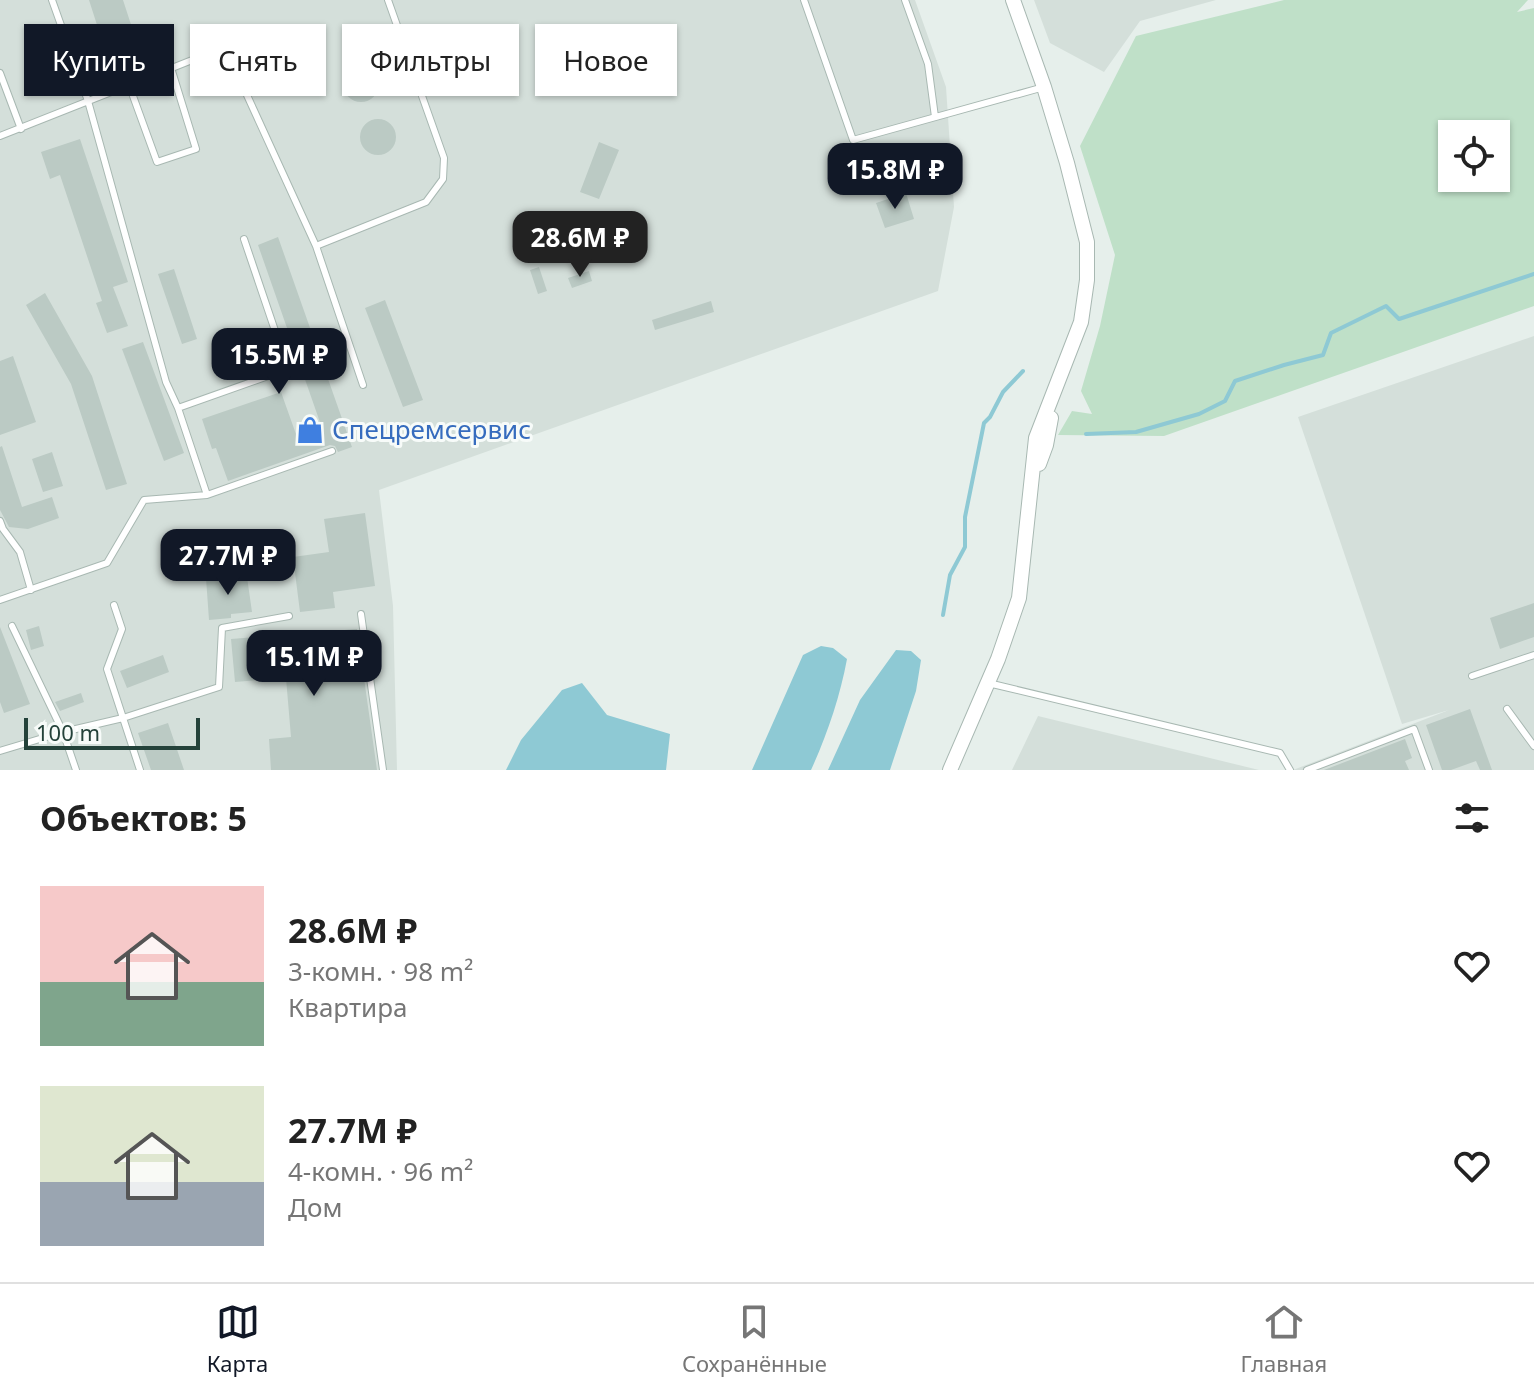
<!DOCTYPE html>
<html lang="ru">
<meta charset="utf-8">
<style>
body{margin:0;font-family:"Noto Sans",sans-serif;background:#f2f2f2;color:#222;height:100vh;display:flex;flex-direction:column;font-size:30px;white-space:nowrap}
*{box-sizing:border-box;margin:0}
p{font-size:26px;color:#767676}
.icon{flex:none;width:44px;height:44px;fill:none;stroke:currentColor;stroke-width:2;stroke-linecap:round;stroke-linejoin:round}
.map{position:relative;height:770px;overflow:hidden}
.side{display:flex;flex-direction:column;background:#fff;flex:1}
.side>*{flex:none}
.guide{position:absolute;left:24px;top:24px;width:800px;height:72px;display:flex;gap:16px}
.controls{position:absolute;left:1438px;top:120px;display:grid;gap:16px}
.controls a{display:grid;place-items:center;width:72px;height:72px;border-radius:0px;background:#fff;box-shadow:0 2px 6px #0004;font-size:40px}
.scale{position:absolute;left:24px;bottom:20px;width:176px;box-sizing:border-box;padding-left:8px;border:4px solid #24423a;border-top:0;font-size:22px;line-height:28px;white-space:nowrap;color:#24423a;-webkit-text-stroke:6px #f7fbf9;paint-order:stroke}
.price{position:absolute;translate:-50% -68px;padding:0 18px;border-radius:16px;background:#111827;color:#fff;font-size:26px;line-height:52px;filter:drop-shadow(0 2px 4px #0008)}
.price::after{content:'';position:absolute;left:50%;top:48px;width:24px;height:18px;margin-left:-12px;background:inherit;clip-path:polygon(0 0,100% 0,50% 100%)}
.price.on{background:#222;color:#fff}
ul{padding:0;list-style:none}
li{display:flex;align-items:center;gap:24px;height:200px;padding:0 40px}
li span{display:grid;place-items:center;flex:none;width:224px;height:160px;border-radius:0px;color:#555}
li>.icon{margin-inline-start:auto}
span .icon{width:96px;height:96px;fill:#fffc;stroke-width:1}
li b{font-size:34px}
h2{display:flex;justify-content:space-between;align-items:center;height:96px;padding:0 40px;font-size:34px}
.pill{padding:0 28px;border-radius:0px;background:#fff;box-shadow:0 2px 6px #0004;font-size:28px;line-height:72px}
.pill.on{background:#111827;color:#fff}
.tabs{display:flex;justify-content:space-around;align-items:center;height:112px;border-top:2px solid #e0e0e0;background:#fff;font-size:22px;color:#767676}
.tabs a{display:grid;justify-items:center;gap:4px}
.tabs .on{color:#111827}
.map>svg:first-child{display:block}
</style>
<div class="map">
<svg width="1534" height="770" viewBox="0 0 1534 770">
<rect width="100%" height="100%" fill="#e6efeb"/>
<path fill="#d4dfda" d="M0,0H915L946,87L954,207L938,291L379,490L393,606L397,770H0Z
M1034,0H1216L1140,21L1104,72L1050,43Z
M1534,336V770H1293L1449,710L1402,724L1298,417Z
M1038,716L1259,770H1012Z"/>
<path fill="#bfe0c8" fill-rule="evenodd" d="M1284,0H1528L1517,12L1534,8V306L1164,436L1058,435L1072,411L1092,414L1081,391L1100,326L1115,255L1080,146L1136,36ZM1496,134V178H1452V134Z"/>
<path fill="#8ec9d4" d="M821,646L833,648L847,659C840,697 827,735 811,770H752L803,655Z
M896,650L911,651L921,660L916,691L890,770H828L860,700Z
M582,683L607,715L670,734L666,770H506L521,740L562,690Z"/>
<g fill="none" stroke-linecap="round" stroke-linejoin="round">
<path stroke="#8ec9d4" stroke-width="4" d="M1086,434L1136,432L1199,414L1225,401L1235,381L1284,365L1323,355L1331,333L1386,306L1399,319L1534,274
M943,615L950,575L965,547V517L984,423L990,417L1003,392L1023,371"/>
</g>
<path fill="#bbcac4" d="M89,0H123L137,43L106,53Z
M343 84a18 18 0 1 1 36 0a18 18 0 1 1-36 0Z
M360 137a18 18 0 1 1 36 0a18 18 0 1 1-36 0Z
M80,139L128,282L113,287L128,326L107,333L96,303L102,301L60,175L50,179L41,152Z
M599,142L619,150L599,199L580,192Z
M906,193L914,219L885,228L876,203Z
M278,237L352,447L338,452L335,446L330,445L228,481L216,448L212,449L202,419L281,392L297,437L322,428L258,245Z
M539,267L547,291L538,294L530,270Z
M174,269L197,339L182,344L158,274Z
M589,271L592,281L572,288L568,278Z
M45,293L92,376L127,484L106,490L71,384L26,305Z
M385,300L423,400L403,407L365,308Z
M711,301L714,312L655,330L652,320Z
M143,342L184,453L164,461L122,349Z
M13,356L36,422L0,435V361Z
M2,446L22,507L52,497L59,518L28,529L9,527L0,510V447Z
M52,452L63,486L43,492L32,459Z
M365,513L375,586L333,592L335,608L300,612L293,557L329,552L324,519Z
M228,576V580L247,577L252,612L231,614V618L209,620L206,578Z
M1534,603V637L1500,649L1490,618Z
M39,626L44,646L31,650L26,630Z
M0,627L30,704L4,713L0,702Z
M357,629L377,770H271L269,739L291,737L286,678L235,682L231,639Z
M163,655L169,672L127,688L120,671Z
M81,693L84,702L60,711L55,702Z
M1470,709L1492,770H1480L1476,761L1451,770H1442L1426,725Z
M168,723L184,770H151L138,733Z
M1405,739L1412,758L1405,761L1409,770H1324Z"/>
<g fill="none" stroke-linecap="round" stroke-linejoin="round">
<g stroke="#a8b8b2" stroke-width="8">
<path id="service" d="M52,0L88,101L166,382L178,408L207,495
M804,0L853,140L1044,87
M905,0L928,64L935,117
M0,73L21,129
M129,85L157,162L196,149L171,68
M0,136L225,47L316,246L363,385
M316,246L426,202L443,179L444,158L388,0
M178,408L288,369L244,239
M0,521L3,529L20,552L31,590
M0,600L107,563L144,500L207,495L332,451
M114,605L122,629L107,669L140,770
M361,614L383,770
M12,626L63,732L76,770
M1472,676L1534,655
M988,683L1280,753L1290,770
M1507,709L1534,746
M0,751L63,732L123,718L219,687L222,628L289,616
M1307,770L1414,729L1429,770"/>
</g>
<g stroke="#a8b8b2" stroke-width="16">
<path id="tertiary" d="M1039,464L1046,445L1051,418
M950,770L998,659L1019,598L1036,438L1081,322L1087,280V242L1067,163L1044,87L1013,0"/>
</g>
<use href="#service" stroke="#fff" stroke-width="6"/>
<use href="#tertiary" stroke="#fff" stroke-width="14"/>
</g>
<defs>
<g id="shop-bare" transform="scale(2.16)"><path d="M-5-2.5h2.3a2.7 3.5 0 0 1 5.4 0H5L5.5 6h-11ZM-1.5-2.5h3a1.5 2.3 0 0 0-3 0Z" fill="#3f7fe0" stroke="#f7fbf9" stroke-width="2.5" paint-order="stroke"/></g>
</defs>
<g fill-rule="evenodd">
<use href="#shop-bare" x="310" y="430"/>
</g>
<g text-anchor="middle" stroke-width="6" stroke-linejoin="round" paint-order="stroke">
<g font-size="26" fill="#366cbe" stroke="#f7fbf9" text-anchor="start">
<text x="332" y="439">Спецремсервис</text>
</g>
</g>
</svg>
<div class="controls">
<a><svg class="icon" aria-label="locate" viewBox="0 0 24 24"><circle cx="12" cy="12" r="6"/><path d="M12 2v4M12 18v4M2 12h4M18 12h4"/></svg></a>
</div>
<div class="scale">100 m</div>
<b class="price" style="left:895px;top:211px">15.8M ₽</b>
<b class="price on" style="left:580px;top:279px">28.6M ₽</b>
<b class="price" style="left:279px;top:396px">15.5M ₽</b>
<b class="price" style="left:228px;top:597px">27.7M ₽</b>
<b class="price" style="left:314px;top:698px">15.1M ₽</b>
<div class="guide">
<a class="pill on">Купить</a>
<a class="pill">Снять</a>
<a class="pill">Фильтры</a>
<a class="pill">Новое</a>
</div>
</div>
<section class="side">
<h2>Объектов: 5<svg class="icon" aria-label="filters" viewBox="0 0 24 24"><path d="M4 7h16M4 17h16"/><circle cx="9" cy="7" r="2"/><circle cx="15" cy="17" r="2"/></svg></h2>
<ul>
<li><span style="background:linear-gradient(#f6c9c9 60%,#7fa58c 0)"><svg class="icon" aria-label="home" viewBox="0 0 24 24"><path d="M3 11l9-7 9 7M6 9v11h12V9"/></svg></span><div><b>28.6M ₽</b><p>3-комн. · 98 m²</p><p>Квартира</p></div><svg class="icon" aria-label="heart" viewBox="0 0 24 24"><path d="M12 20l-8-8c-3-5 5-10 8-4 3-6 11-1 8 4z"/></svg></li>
<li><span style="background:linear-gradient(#dfe7d0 60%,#9aa5b1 0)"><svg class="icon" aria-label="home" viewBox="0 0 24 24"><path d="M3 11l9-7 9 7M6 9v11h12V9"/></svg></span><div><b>27.7M ₽</b><p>4-комн. · 96 m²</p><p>Дом</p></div><svg class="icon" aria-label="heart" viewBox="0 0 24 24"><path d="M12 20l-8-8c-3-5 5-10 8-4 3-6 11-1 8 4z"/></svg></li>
</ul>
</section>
<nav class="tabs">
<a class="on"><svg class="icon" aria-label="map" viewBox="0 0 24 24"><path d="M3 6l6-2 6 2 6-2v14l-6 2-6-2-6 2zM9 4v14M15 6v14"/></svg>Карта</a>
<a><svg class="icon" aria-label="saved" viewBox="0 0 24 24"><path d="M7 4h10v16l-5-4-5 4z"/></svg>Сохранённые</a>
<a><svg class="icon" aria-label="home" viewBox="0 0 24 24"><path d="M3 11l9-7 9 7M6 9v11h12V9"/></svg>Главная</a>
</nav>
